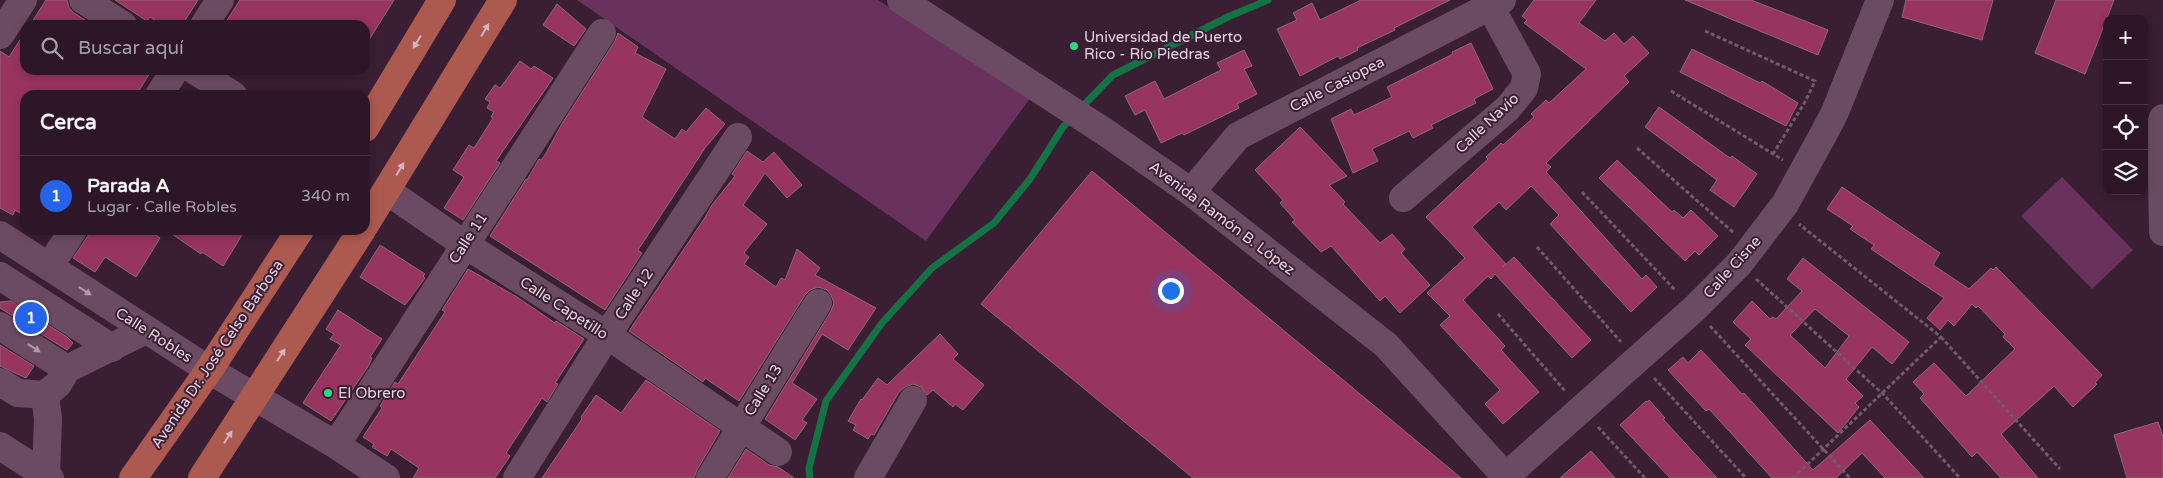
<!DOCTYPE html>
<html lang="es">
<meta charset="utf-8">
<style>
:root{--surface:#2c1627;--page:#341f2f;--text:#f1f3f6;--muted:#a69fa7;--line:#483544;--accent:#2563eb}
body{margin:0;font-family:"Varela Round",sans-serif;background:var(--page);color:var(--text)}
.controls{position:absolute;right:15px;top:15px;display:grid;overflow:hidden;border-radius:10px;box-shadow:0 2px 8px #0003}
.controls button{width:45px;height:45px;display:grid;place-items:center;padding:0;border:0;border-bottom:1px solid var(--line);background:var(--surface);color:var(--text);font:25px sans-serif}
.you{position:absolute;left:1170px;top:290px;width:18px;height:18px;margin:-12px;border:4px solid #fff;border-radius:50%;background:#1a73e8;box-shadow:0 0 0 8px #1a73e833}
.badge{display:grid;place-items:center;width:32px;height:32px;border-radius:50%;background:var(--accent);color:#fff;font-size:16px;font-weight:700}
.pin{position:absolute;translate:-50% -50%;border:2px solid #fff;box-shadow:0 1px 5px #0006}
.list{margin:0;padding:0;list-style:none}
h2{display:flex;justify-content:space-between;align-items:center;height:65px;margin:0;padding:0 20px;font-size:21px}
h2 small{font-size:16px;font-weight:400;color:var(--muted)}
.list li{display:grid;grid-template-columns:32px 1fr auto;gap:15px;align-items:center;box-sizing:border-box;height:80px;padding:0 20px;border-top:1px solid var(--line)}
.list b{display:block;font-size:19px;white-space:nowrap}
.list p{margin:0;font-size:16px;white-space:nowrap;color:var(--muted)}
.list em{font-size:16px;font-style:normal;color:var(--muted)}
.icon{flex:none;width:28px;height:28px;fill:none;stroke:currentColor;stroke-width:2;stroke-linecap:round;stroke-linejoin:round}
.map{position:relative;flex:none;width:2163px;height:478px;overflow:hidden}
.search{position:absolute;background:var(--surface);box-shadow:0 2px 8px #0003;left:20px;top:20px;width:350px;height:55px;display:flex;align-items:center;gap:12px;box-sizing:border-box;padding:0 18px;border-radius:15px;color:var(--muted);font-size:19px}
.panel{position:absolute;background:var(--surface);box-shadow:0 2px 8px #0003;left:20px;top:90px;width:350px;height:145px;border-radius:15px}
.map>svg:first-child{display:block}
.green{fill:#69315d}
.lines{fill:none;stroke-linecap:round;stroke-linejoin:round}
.stream{stroke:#137345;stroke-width:7}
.building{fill:#973460;stroke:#906776;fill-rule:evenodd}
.path{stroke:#72596c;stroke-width:3;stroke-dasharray:4 2.5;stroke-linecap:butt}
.minor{stroke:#6b4b63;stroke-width:28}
.major{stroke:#ac594f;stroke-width:28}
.oneway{fill:#d8b4bc}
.oneway2{fill:#af96a8}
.poi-dot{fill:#27d885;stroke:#3a1e34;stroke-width:2}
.labels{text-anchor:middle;stroke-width:4;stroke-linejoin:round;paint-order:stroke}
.poi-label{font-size:15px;fill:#e6d3e0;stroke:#3a1e34;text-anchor:start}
.street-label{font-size:15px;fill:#e6d3e0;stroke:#3a1e34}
</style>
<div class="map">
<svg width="2163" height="478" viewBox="0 0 2163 478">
<rect width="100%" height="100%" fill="#3a1e34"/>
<path class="green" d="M577,0h301l153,97 -105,144z
M2062,177l71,73 -41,39 -71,-73z"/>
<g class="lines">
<path class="stream" d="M1081,108l32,-33 117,-59 38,-16
M810,478l-1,-10 17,-67 56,-78 50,-55 62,-45 36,-44 33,-52 9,-9"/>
</g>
<path class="building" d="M46,0h21l2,8 5,5 14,9 -2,3h-56z
M115,0h83l-16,25h-20l-12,-8 -3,4z
M240,0h154l-29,46v-21h-141z
M1361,0h89l-56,28 1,2 -38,18 1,2 -18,9 -2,-3 -38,20 -23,-47 20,-9 -4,-7 19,-10 8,17z
M1534,0h62l-17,23 26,18 9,-8 10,11 9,-8 16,17 -25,23 5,6 -83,81 5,4 -5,5 96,107 4,-4 11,12 -26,25 -81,-88 9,-9 -28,-29 -25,24 -7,-8 -27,25 34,37 -3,3 11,-10 77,83 -19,18 -77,-84 -4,5 -3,-3 -25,24 42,46 -4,4 38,42 -36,32 -18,-20 15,-14 -60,-65 10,-9 -23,-23 38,-35 -39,-41 62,-58 -2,-2 15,-14 2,2 31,-28 -3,-3 15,-14 3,3 37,-34 -62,-46 3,-3 -5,-4z
M1685,0h66l77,30 -10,25z
M1906,0h87l-11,40 -80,-23z
M2056,0h58l-29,74 -50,-21z
M557,4l29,25 -12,17 -31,-21z
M25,32v38h127l-16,25h-111v121l-10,-6 -2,5 -13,-7v-157l9,6z
M618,33l20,14 -3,6 31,16 -24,48 33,22 7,-10 4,3 20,-24 19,16 -20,24 -67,102 4,3 -37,57 -115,-74 36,-57 1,1 12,-21 2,1 4,-5 18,-33 52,-81z
M1471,43l22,46 -19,10 2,4 -45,22 2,3 -20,10 -4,-7 -37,18 6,12 -25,12 -22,-54 20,-10 3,6 38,-18 -5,-10 66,-33 -1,-2z
M1692,49l68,34 2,-2 36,22 -12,23 -106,-54z
M1244,50l8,16 -8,3 13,25 -20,10 2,4 -55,27 -2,-2 -21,10 -16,-33 -10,5 -10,-19 30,-15 9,18 57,-29 -4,-7z
M520,61l11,8 3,-3 19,12 -57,83 4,2 -37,57 -19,-12 20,-31 -11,-7 16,-25 5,3 19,-30 -2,-1 3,-5 -7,-4 3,-6 -5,-3 10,-14 5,3z
M1659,107l71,51 2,-2 25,18 -23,33 -24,-17 7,-10 -72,-53z
M1300,127l47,49 -18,9 16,17 -2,2 37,39 12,-9 13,15 -4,4 29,32 -30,28 -15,-17 -5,5 -49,-55 -10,6 -29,-30 3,-2 -15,-17 3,-3 -28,-30z
M747,151l16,11 11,-10 28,33 -15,13 -22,-25 -22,32 24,19 -21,26 -2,3 5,4 -5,7 32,23 5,-9 4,2 12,-31 23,19 -5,7 61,33 -28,42 -26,-16 -30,49 25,16 -15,21 5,3 -12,17 -30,-21 66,-108 3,-8 -3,-8 -4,-5 -9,-3 -8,3 -5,5 -66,106 -34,-23 -2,4 -74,-51 75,-112 8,-14 23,-29 -3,-2z
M1617,160l55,52 2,-2 9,8 8,-8 27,26 -19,19 -4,-4 -10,10 -86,-83z
M1092,171l369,307h-268l-212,-174z
M1842,187l98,66 -7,12 36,24 22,-21 2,2 3,-3 106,108 -7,8 2,1 -24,23 -19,-21 -53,48 37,44h-37l-24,-26 -5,5 -52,-59 4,-4 -11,-12 21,-19 32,33 49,-47 -12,-12 2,-3 -27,-28 -2,2 -4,-4 -18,22 -6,-6 -8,10 -13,-12 17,-20 -73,-49 3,-4 -24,-16 3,-3 -26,-17z
M92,230h56l12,8 -24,39 -31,-20 -10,15 -22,-14z
M166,230h79l-22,36 -21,-14 -1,2z
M380,245l45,29 -2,2 2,2 -20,27 -45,-28z
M1803,258l106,84 -17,22 -20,-17 -26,32 17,17 -8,7 4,4 -21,26 -93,-88 6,-6 -18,-17 19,-21 18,18 3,-2 3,2 26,-28 -15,-12zM1815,309l34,27 -24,32 -35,-33z
M468,269l49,28 38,26 1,-2 28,18 -29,44 3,1 -11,18 -5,-4 -36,55 4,3 -15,22h-82l6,-10 -28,-19 -4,7 -15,-9 2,-3 -11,-7 19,-29 -2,-2 15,-24 3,2 47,-72 -3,-2z
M11,301l56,36 6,6 -6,7 -67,-42v-6z
M338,310l44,29 -12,18 2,1 -3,7 -38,56 -28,-18 38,-58 -11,-6 4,-5 -8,-5z
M940,334l18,20 -5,5 31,26 -21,25 -8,-6 -2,3 -20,-17 -6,5 -6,-8 -8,-3 -8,3 -6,5 -25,43 -3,-1 -3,5 -15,-9 3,-5 -8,-4 13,-22 1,1 16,-22 9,7z
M0,345l34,21 -8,12 -26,-12z
M1701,350l41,44 2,-1 69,77 57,-50 54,58h-39l-23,-25 -26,25h-64l-63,-69 -3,2 -38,-41 15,-13 5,6z
M646,380l74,51 -23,39 -3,8h-152l40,-59 -1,-2 15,-22 25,18z
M1649,400l16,18 -2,1 54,59h-47l-50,-53 26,-24 1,1z
M2158,422l5,15v41h-36l-13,-43z
M746,449l23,16 9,2 16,11h-66z
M1591,451l24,27h-55z"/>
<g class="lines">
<path class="path" d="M1705,31l110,50 -10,21 -32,52
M1671,91l112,69
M1637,148l97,85
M1582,192l94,99
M1537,247l84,95
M1756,279l127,115 77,84
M1498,314l67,77
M1710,326l140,152
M1941,337l119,132
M1654,378l92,100
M1598,427l47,51
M1793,478l148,-141 -142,-113"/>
<path class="minor" d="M83,0l40,25
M901,0l204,132 86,60 195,153 121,133
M204,25l16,-25
M0,35l23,-35
M194,70l39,25
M159,95l16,-25
M2163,118l-2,6 2,108
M387,191l77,53 143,91 171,117
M1191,192l47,-56 264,-136
M1403,198l105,-90 16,-20 3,-14 -37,-68
M0,235l209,135 127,75 50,33
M49,267l24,-37
M0,276l112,72
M0,326l67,43
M0,382l18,11 27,2 13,-11 9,-15 79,-39
M45,395l3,24 -2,56
M336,445l266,-412
M0,446l50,32
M1506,476l188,-167 45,-45 46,-60 38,-69 12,-23 45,-112
M517,478l90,-143 131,-198
M710,478l108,-175
M868,478l45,-78"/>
<path class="major" d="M365,128l77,-128
M365,225l138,-225
M133,478l76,-108 91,-140
M202,478l160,-248"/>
</g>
<defs><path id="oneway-solid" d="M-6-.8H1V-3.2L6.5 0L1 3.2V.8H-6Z" transform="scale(1.25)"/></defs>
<g class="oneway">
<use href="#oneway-solid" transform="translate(485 30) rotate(-59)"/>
<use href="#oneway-solid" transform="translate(417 42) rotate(121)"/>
<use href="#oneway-solid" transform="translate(400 169) rotate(-59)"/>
<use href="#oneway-solid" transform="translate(281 355) rotate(-57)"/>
<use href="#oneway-solid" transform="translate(228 437) rotate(-57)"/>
</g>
<g class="oneway2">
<use href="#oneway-solid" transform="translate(85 291) rotate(33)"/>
<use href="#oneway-solid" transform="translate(34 348) rotate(33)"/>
</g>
<g class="poi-dot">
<circle cx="1074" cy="46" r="5"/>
<circle cx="328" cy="393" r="5"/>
</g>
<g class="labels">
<g class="poi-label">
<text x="1084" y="42">Universidad de Puerto<tspan x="1084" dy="17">Rico - Río Piedras</tspan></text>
<text x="338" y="398">El Obrero</text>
</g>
<g class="street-label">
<text transform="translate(1337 84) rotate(-27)" y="5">Calle Casiopea</text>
<text transform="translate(1487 123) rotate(-43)" y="5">Calle Navío</text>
<text transform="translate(1222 218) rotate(37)" y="5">Avenida Ramón B. López</text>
<text transform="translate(468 238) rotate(-57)" y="5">Calle 11</text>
<text transform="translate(1732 267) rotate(-48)" y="5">Calle Cisne</text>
<text transform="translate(634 294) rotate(-57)" y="5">Calle 12</text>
<text transform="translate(564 308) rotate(33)" y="5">Calle Capetillo</text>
<text transform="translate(154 335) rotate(33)" y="5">Calle Robles</text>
<text transform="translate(217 354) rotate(-56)" y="5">Avenida Dr. José Celso Barbosa</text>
<text transform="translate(763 390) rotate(-58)" y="5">Calle 13</text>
</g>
</g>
</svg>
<div class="controls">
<button>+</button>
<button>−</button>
<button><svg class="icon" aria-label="locate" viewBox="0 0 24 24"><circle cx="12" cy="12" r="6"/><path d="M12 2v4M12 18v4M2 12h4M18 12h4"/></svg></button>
<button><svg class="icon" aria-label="layers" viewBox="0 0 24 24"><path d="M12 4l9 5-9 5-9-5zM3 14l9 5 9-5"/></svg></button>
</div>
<div class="you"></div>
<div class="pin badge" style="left:31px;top:318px">1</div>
<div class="search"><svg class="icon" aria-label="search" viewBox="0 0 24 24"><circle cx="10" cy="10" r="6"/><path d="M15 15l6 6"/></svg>Buscar aquí</div>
<section class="panel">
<h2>Cerca<small></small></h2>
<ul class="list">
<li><span class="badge">1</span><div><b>Parada A</b><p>Lugar · Calle Robles</p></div><em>340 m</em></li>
</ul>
</section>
</div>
